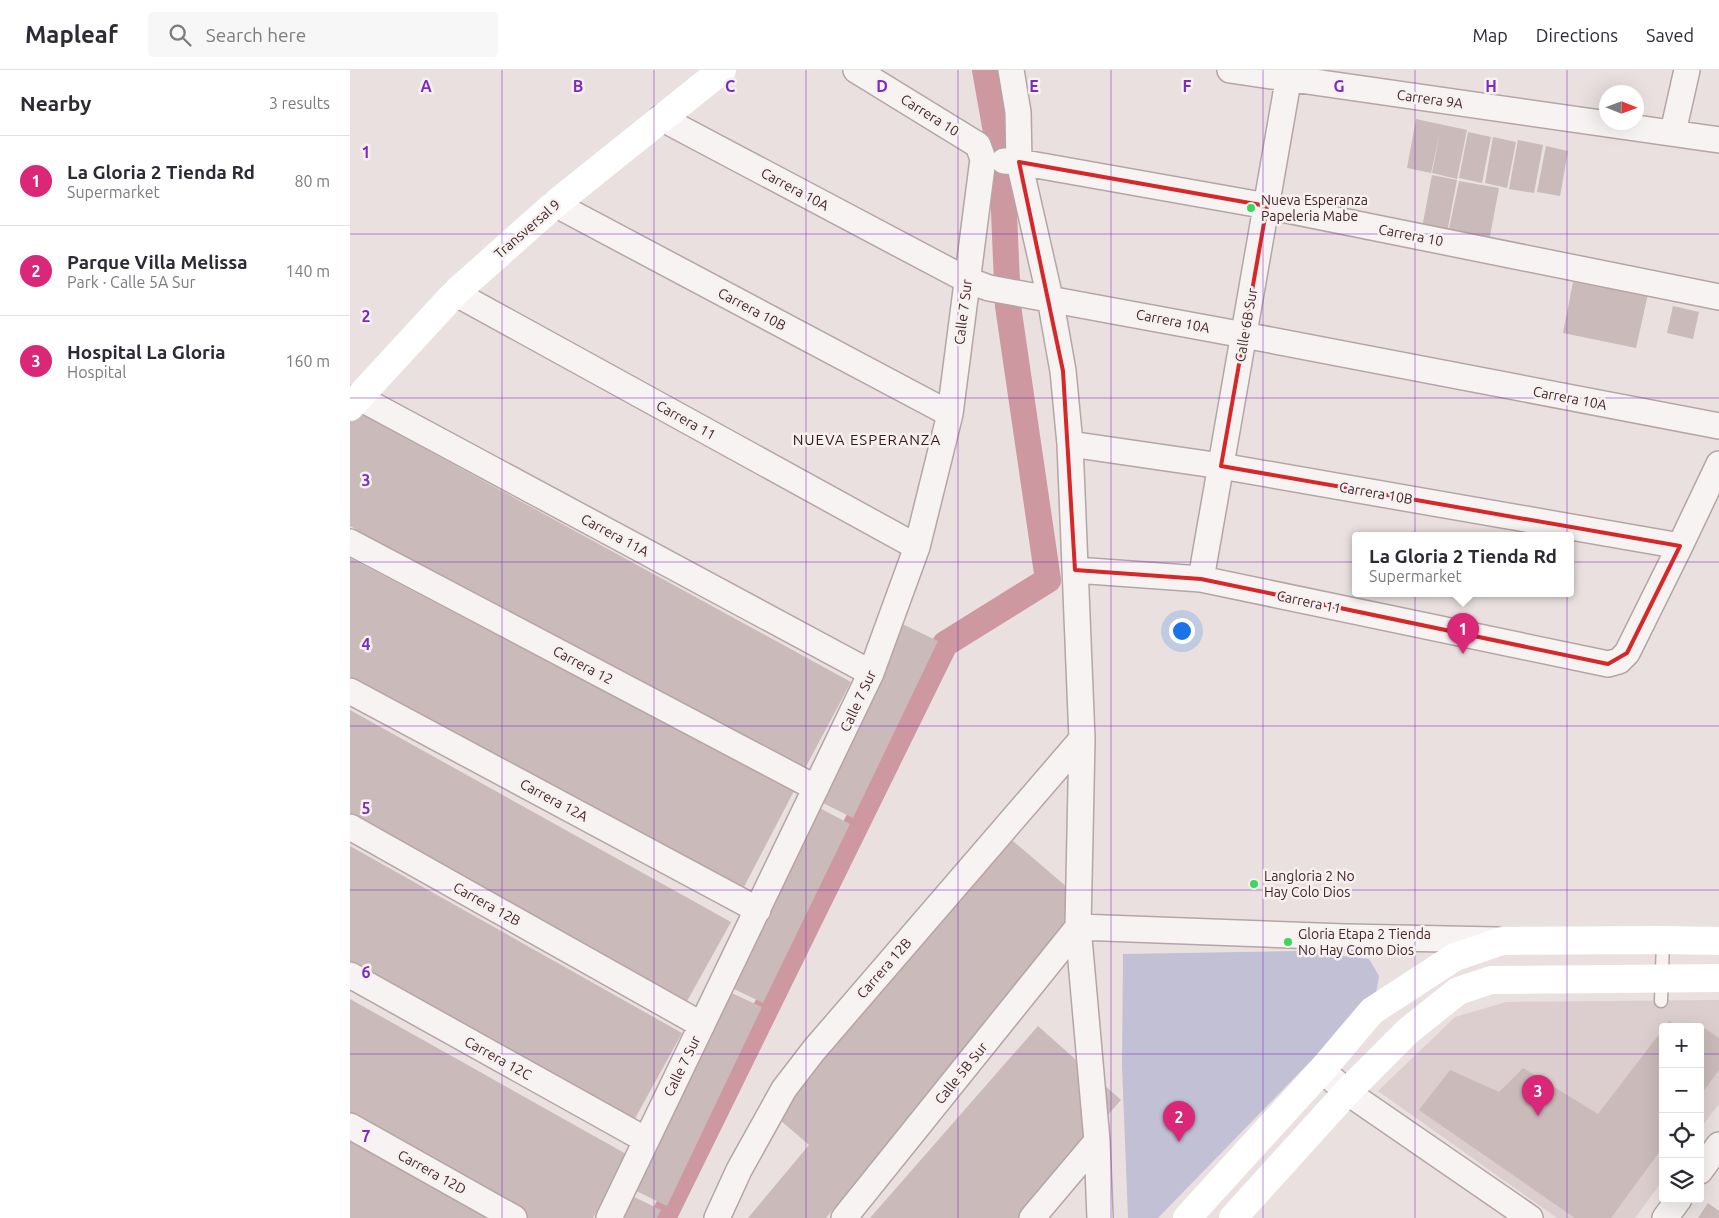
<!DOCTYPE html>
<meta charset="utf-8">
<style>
:root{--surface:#fff;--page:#f7f7f7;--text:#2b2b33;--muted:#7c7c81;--line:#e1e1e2;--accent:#db2777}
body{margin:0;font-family:Ubuntu,sans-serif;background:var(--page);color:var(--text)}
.controls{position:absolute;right:15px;bottom:15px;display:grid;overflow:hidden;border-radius:5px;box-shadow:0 5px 20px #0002}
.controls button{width:45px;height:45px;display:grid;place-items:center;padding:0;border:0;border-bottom:1px solid var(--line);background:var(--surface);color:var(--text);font:25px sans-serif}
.compass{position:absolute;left:1249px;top:15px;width:45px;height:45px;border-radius:50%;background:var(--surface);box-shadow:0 5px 20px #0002;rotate:91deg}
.you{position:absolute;left:831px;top:560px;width:18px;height:18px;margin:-12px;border:4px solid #fff;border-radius:50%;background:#1a73e8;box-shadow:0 0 0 8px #1a73e833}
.badge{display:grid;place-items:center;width:32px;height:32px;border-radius:50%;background:var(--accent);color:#fff;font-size:16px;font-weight:700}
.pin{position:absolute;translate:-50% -41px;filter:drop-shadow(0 1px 2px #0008)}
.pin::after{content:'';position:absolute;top:26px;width:18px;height:15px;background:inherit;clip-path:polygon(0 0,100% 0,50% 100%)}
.popup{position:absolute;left:1002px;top:462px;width:222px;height:65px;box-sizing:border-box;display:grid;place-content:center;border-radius:5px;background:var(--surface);filter:drop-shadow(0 1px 4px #0005);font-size:16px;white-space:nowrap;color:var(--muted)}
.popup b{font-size:19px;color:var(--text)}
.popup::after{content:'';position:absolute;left:50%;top:100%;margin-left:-10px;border:10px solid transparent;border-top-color:var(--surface)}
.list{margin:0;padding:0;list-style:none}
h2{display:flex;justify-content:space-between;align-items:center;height:65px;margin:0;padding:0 20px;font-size:21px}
h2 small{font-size:16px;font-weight:400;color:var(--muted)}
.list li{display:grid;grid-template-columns:32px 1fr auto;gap:15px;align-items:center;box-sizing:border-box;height:90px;padding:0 20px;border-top:1px solid var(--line)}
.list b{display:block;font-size:19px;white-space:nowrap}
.list p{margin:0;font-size:16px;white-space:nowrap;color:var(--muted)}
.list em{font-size:16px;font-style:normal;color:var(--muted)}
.icon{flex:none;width:28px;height:28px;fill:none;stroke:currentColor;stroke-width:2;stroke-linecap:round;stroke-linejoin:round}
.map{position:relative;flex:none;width:1369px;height:1148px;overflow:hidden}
header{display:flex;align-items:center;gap:30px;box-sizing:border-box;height:70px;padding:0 25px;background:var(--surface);border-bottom:1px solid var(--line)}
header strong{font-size:24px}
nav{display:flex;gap:28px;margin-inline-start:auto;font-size:18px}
.search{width:350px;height:45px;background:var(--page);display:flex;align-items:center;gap:12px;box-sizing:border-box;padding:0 18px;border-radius:5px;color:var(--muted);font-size:19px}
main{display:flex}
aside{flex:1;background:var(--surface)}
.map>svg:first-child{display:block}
.built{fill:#dccece}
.green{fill:#c2c0d5}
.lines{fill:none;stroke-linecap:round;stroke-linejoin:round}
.canal{stroke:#cd98a0;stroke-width:26}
.building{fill:#cababa}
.lane-casing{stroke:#b5a5a5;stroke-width:15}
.street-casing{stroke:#b5a5a5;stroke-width:28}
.lane{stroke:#f8f3f3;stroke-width:12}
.street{stroke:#f8f3f3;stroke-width:25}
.secondary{stroke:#fff;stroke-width:28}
.marked{fill:none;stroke:#d62828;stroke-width:4;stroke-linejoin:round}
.grid{fill:none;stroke:#7b2cbf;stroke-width:1;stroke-opacity:0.55}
.poi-dot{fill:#3cd859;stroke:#f7f0f0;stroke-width:2}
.labels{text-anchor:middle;stroke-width:5;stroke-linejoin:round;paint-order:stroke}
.street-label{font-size:14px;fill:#432728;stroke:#f7f0f0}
.poi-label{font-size:14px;fill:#432728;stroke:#f7f0f0;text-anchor:start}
.neighbourhood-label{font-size:15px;letter-spacing:1px;fill:#331919;stroke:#f7f0f0}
.grid-label{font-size:16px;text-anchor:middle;font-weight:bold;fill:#7b2cbf;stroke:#f7f0f0;stroke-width:5;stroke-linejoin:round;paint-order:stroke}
</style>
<header>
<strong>Mapleaf</strong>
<div class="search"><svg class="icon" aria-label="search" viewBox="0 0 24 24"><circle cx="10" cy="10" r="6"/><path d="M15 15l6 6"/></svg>Search here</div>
<nav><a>Map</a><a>Directions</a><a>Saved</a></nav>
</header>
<main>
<aside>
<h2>Nearby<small>3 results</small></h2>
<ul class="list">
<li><span class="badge">1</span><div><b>La Gloria 2 Tienda Rd</b><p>Supermarket</p></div><em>80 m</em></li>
<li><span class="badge">2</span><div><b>Parque Villa Melissa</b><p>Park · Calle 5A Sur</p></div><em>140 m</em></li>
<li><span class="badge">3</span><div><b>Hospital La Gloria</b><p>Hospital</p></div><em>160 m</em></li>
</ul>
</aside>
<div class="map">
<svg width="1369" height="1148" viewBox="0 0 1369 1148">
<rect width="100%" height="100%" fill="#eae0e0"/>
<path class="built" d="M1369,930v104l-19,25v-102h-37v153l-28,38h-78l-179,-127 77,-74 51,-15z"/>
<path class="green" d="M953,881l66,8 10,17 -3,18 -218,224h-30l-6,-152 1,-112z"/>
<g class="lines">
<path class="canal" d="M313,1148l282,-574 103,-64 -40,-274 -6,-140 -17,-96"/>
</g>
<path class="building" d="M1066,49l51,11 -10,49 -25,-6 8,-41 -9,41 -24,-5z
M1118,62l23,5 -9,46 -23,-5z
M1143,67l23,5 -9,46 -22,-5z
M1168,70l25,5 -9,48 -25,-4z
M1196,76l22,5 -8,45 -23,-4z
M1082,105l25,5 -10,53 -25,-5z
M1109,111l40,7 -10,53 -15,-3v-4l-25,-5z
M1223,212l75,12 -12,54 -73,-15z
M1323,236l26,6 -6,27 -26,-6z
M4,340l497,272 -49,92 -452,-248v-109z
M0,488l444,233 -50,96 -394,-207z
M550,553l38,18 -85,177 -38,-19z
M0,640l381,212 -45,81 -336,-187z
M464,735l36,19 -87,179 -37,-18z
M656,765l82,70 -262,313h-78l61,-73 -36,-31z
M0,776l332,187 -50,91 -282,-159z
M373,919l39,18 -95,199 -39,-19z
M0,929l278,156 -35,63h-68l-175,-99z
M1319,951l10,6h-15z
M1347,953l22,15v32l-19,26v-69h-8z
M688,956l83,74 -103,118h-148z
M1313,959v118l-52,71h-36l-156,-108 31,-40 49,22 24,-24 75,46z
M0,1071l137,77h-137z
M276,1123l35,17 -4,8h-45z
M1358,1133l11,8v7h-21z"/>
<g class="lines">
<g class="lane-casing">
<path id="lane" d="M1311,931l2,-61"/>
</g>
<g class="street-casing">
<path id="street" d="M661,0l7,42 1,50 31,136 13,73 7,73 12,295 -4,188 19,214 3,77
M880,0l489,70
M311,48l306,162 22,8 255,47 475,91
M1323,62l14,-62
M654,91l15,1 248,44 452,91
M205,134l395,210
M105,223l462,254
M8,327l513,276
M720,374l151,22 459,80
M0,472l466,246
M725,500l126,9 407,85 11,-3 8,-8 53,-107 39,-82
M851,509l89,-509
M0,621l408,219
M0,757l352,198
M0,905l296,165
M972,1000l25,22 183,126
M0,1056l164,92
M1350,1101l19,-26
M259,1148l262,-545 46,-126 33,-133 33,-255 -5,-14 -122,-75
M367,1148l22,-48 45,-81 30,-39 268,-311
M494,1148l234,-291 267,10 152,3
M682,1148l65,-77
M1315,1148l14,-19"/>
</g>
<use href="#lane" class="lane"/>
<use href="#street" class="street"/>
<path class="secondary" d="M0,337l105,-114 100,-89 167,-134
M837,1148l135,-148 50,-59 83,-54 47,-16 161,-1 56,1
M883,1148l114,-126 61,-61 50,-40 33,-11 228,-2"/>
</g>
<path class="marked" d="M669,92l248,44 -46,260 459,80 -53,107 -19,11 -407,-85 -126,-9 -12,-199z"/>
<path class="grid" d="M152,0v1148M304,0v1148M456,0v1148M608,0v1148M761,0v1148M913,0v1148M1065,0v1148M1217,0v1148M0,164h1369M0,328h1369M0,492h1369M0,656h1369M0,820h1369M0,984h1313M1350,984h19"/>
<g class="poi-dot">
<circle cx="901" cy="138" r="5"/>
<circle cx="904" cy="814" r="5"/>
<circle cx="938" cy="872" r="5"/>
</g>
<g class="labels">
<g class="street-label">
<text transform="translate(1080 29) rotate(8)" y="5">Carrera 9A</text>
<text transform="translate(580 45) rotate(32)" y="5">Carrera 10</text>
<text transform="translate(445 119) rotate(28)" y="5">Carrera 10A</text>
<text transform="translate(177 159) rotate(-41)" y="5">Transversal 9</text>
<text transform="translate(1061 165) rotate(11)" y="5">Carrera 10</text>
<text transform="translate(402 239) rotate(28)" y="5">Carrera 10B</text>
<text transform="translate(613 242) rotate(-83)" y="5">Calle 7 Sur</text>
<text transform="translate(823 251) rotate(11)" y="5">Carrera 10A</text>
<text transform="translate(896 255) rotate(-80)" y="5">Calle 6B Sur</text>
<text transform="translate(1220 328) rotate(11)" y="5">Carrera 10A</text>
<text transform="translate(336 350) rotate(29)" y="5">Carrera 11</text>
<text transform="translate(1026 423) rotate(10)" y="5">Carrera 10B</text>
<text transform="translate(265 465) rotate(28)" y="5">Carrera 11A</text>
<text transform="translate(959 532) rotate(12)" y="5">Carrera 11</text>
<text transform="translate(233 595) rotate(28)" y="5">Carrera 12</text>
<text transform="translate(508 631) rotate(-65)" y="5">Calle 7 Sur</text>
<text transform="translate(204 730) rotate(28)" y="5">Carrera 12A</text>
<text transform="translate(137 834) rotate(29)" y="5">Carrera 12B</text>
<text transform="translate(534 898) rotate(-49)" y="5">Carrera 12B</text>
<text transform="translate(148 988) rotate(29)" y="5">Carrera 12C</text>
<text transform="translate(332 996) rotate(-64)" y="5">Calle 7 Sur</text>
<text transform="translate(611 1003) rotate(-51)" y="5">Calle 5B Sur</text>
<text transform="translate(82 1102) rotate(29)" y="5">Carrera 12D</text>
</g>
<g class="poi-label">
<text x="911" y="135">Nueva Esperanza<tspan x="911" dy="16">Papeleria Mabe</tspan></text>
<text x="914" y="811">Langloria 2 No<tspan x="914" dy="16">Hay Colo Dios</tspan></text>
<text x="948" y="869">Gloria Etapa 2 Tienda<tspan x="948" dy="16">No Hay Como Dios</tspan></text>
</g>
<g class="neighbourhood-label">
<text x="517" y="375">NUEVA ESPERANZA</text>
</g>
</g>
<g class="grid-label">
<text x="76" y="22">A</text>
<text x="228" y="22">B</text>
<text x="380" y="22">C</text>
<text x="532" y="22">D</text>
<text x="684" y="22">E</text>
<text x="837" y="22">F</text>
<text x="989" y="22">G</text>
<text x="1141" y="22">H</text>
<text x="16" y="88">1</text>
<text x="16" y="252">2</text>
<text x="16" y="416">3</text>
<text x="16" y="580">4</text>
<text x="16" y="744">5</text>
<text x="16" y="908">6</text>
<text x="16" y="1072">7</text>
</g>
</svg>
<div class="controls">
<button>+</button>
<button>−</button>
<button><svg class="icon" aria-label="locate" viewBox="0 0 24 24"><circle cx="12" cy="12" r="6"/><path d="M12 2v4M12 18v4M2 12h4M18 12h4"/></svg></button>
<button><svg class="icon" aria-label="layers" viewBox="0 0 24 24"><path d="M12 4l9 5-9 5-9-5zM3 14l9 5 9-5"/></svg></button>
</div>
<svg class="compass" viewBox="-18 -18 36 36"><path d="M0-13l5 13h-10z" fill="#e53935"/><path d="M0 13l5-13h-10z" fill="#7c7c81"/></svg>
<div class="you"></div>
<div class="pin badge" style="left:1113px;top:584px">1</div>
<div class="popup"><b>La Gloria 2 Tienda Rd</b>Supermarket</div>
<div class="pin badge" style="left:829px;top:1072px">2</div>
<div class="pin badge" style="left:1188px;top:1046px">3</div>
</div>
</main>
